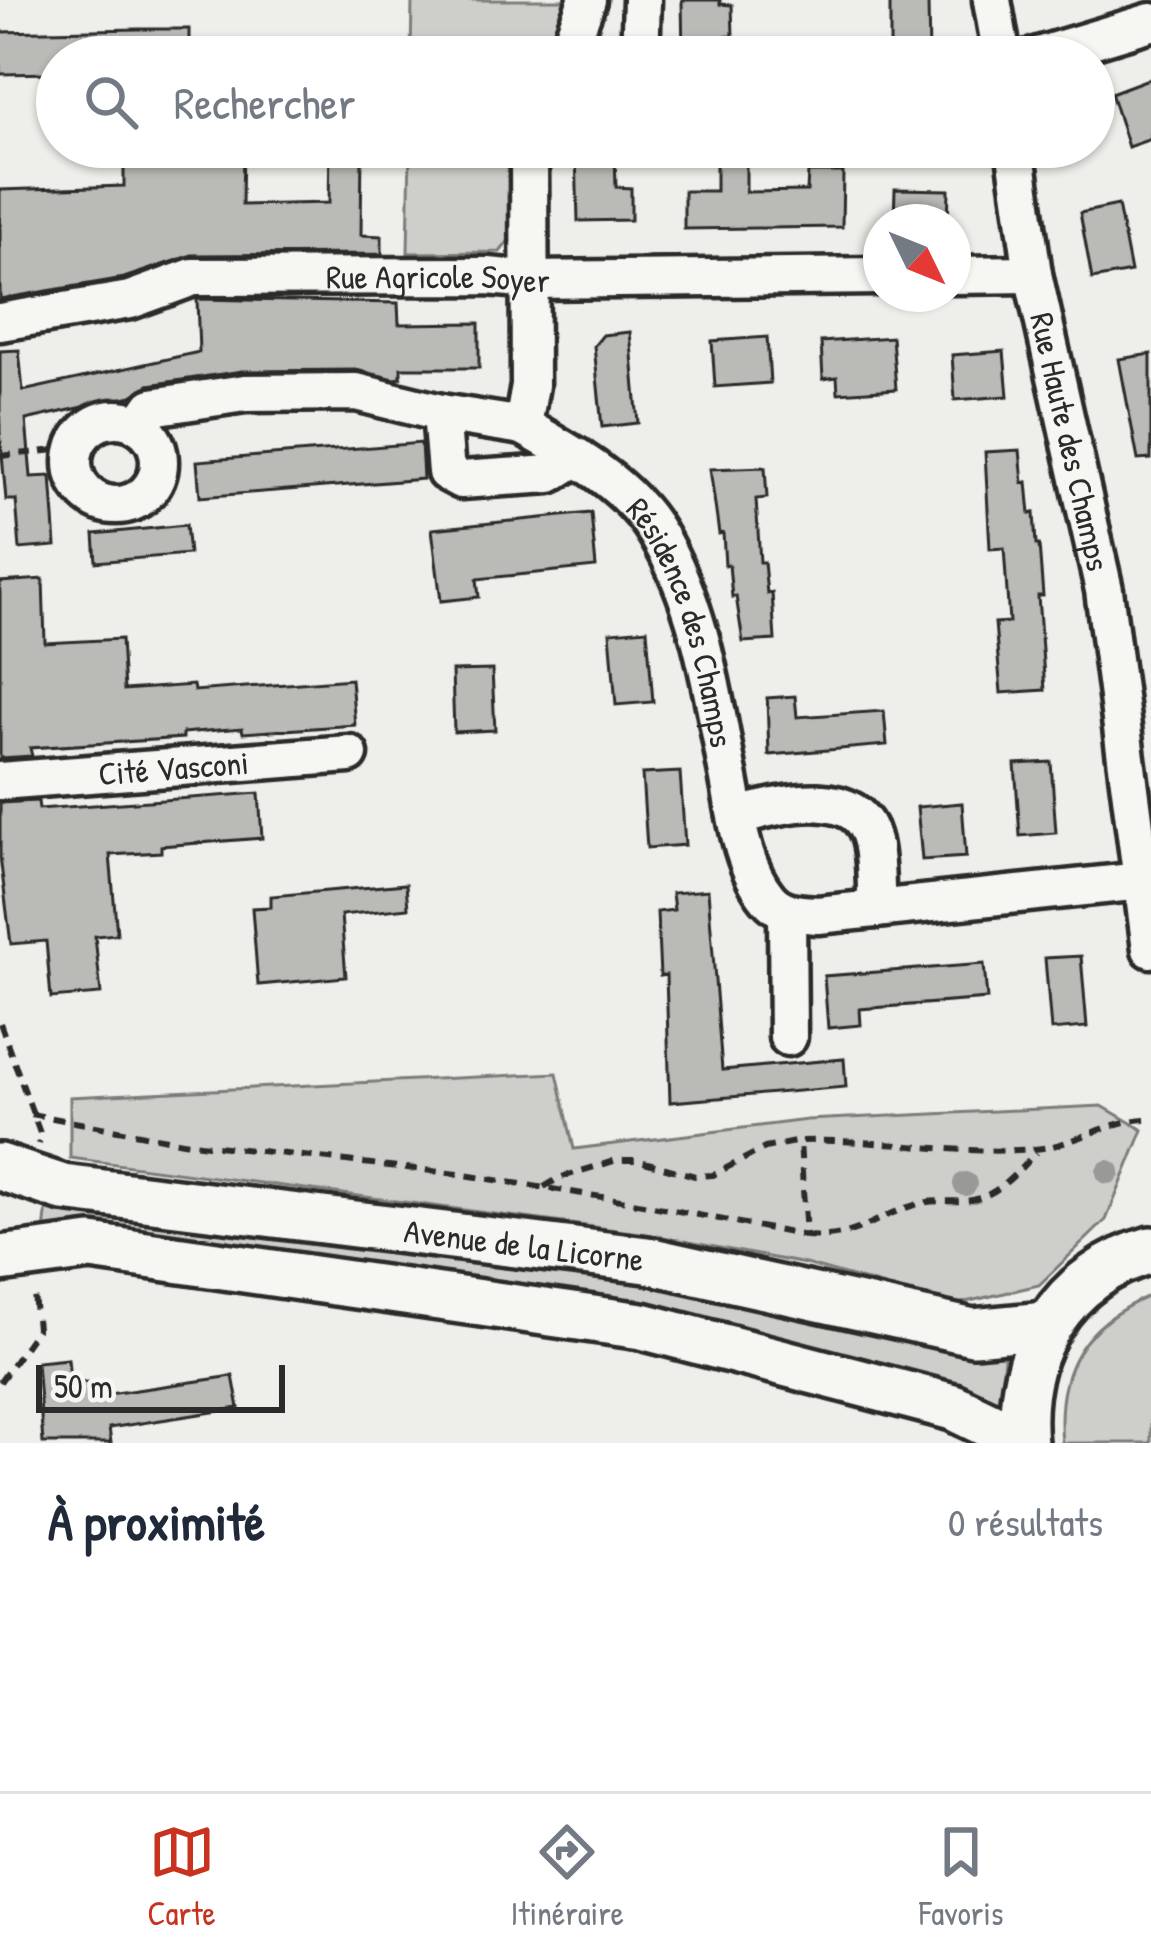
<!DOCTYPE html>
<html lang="fr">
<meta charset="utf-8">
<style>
:root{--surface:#fff;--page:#f6f6f7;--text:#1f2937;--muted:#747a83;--line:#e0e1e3;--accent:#c8321e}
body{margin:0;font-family:"Patrick Hand",sans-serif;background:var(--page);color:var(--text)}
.compass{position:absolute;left:863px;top:204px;width:108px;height:108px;border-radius:50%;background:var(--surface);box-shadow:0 3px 9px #0004;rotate:133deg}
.scale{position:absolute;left:36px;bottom:30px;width:249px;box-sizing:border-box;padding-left:12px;border:6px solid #2b2b2b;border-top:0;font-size:33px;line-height:42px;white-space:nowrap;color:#2b2b2b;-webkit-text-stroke:9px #f6f6f2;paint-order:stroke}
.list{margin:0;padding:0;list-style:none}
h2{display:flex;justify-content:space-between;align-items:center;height:156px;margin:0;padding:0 48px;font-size:51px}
h2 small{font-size:39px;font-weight:400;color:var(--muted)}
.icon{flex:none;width:66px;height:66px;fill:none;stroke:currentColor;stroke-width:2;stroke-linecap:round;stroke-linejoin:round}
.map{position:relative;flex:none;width:1151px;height:1443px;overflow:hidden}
.search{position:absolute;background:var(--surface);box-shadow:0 3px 9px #0004;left:36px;right:36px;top:36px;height:132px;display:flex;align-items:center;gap:30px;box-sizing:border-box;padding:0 42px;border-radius:66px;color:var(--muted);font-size:45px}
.sheet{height:348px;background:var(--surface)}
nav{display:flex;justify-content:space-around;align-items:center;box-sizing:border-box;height:168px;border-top:3px solid var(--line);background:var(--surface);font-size:33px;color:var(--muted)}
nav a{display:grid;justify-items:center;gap:6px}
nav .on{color:var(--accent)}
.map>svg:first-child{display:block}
.green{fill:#cececa;stroke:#7c7c7a;stroke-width:3}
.building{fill:#babab7;stroke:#2b2b2b;stroke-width:3}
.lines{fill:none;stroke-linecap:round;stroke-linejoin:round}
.minor-casing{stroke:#2b2b2b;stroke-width:45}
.major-casing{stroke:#2b2b2b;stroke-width:54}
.path{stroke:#2b2b2b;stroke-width:6;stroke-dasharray:12 9;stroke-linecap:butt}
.minor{stroke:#f6f6f2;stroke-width:36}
.major{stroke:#f6f6f2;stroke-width:45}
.tree{fill:#999997}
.labels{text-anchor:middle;stroke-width:9;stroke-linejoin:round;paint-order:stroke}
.street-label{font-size:33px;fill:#2b2b2b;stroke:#f6f6f2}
</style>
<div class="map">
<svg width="1151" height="1443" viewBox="0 0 1151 1443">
<rect width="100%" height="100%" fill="#eeeeea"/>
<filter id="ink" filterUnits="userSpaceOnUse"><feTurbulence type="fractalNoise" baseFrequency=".00833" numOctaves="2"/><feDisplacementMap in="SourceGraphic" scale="24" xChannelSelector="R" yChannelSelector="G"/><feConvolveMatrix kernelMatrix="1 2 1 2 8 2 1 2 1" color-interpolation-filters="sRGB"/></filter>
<g filter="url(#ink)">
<path class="green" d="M412,0h161l-26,57h-136z
M410,147h103l1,87 -14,18 -92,1z
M557,1073l17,76 233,-29 295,-14 41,24 -37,90 -67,65 -86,20 -148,-41 -158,-30 -577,-76v-61z
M47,1204l577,76 92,16 256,59 33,-5 -6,51 -40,-17 -319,-77 -596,-74z
M1151,1295v148h-89c-7,-74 21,-119 89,-148z"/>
<path class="building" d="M682,0h38v4l12,1 1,31 -13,1v20h-37z
M890,2h38l1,55h-39z
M139,29h50v28h-132v16l-57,1v-42z
M1151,78v61l-23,8 -17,-54z
M124,147h119l-1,58 87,-2 1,-56h32l-1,88 21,1v18l-190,1 -68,23 -124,21v-109l124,-4z
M576,154h39l1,33 15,1v32l-53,1z
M716,158h30v34l61,-1 1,-19h35l-1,55 -158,2v-38h32z
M895,189l54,1 -1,32h-54z
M1118,205l13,67 -39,7 -12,-66z
M197,299l201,4 1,21 80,-1v45h-78v10l-6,1 -39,-9 -114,1 -93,14 -17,11 -106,24 5,57 20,-1 5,70 -36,3 -4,-49h-10l-6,-68v-81l19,-1 4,41 176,-39z
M630,332l8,91 -36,4 -8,-81 9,-11z
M767,337l3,46 -55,4 -3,-46z
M892,337l4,52 -58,4 -1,-16 -14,2 -2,-37z
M1004,351l4,45 -53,4 -3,-45z
M1151,354v105l-13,1 -19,-101z
M421,443l2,36 -223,18 -3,-36z
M1020,450l3,33 4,-1 3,32 4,-1 2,32h3l4,51h-5l7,94 -44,3 -6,-70 14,-1 -5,-74 -14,1 -5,-97z
M765,467l2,31 -11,1 4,63h4l3,32 5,-1 3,47 -32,2 -7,-46 -4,1 -3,-32h-4l-2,-32 -4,1 -9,-65z
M591,513l5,54 -119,12 2,18 -38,4 -9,-72z
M186,525l3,29 -93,8 -2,-28z
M43,579l2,64 76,-4 3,51 69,-5 1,6 157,-12 4,46 -112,8 -1,-5 -59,5v5l-153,10 2,8 -32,2v-176z
M647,629l6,73 -37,3 -6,-73z
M492,670l3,60 -41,2 -2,-61z
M795,696l2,21 87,-6 3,34 -118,10 -2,-57z
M1051,762l5,71 -36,3 -5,-72z
M680,772l5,73 -38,3 -5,-74z
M259,793l3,45 -101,8v6l-51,3 7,79 -22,2 6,58 -50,4 -5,-57 -35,3 -11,-87v-54l38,-2 1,8z
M962,803l4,54 -44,3 -5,-53z
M406,884l2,24 -67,7 5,62 -88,8 -6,-77 19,-1v-11z
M708,890l14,180 122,-11 2,28 -176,15 -4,-127 -6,1 -3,-64 17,-2 -2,-17z
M1081,956l6,71 -36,3 -6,-72z
M984,964l3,35 -127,10 1,16 -33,3 -4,-52z
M68,1359l2,22 38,3 1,10 124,-18 6,32 -130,20 2,15h-68l-6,-81z"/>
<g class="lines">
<g class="minor-casing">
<g id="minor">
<path d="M992,0l10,57"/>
<path d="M566,57l21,-57"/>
<path d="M640,57l2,-57"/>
<path d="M1035,57l116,-35"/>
<path id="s1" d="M529,147l1,238 -7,41c48,27 105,58 134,107 43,72 55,156 70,236 9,42 13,95 41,129 13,16 31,16 50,17l333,-35"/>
<path id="s2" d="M1015,147l18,127 71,316 47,359"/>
<path d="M953,275l80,-1"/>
<path id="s3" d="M0,322l130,-22 63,-23 295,-1 43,4 350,-4"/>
<path d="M441,413l5,59 15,8 89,-6 27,-17"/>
<circle cx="116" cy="462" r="43"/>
<path d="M139,425l13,-18 93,-14 111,-1 85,21 82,13"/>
<path id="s4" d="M0,781l349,-27"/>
<path d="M737,816c39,-10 122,-35 135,26 5,21 3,45 5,67"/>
<path d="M787,913l1,124"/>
</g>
</g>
<g class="major-casing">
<g id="major">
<path id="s5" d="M0,1167l63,21 584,72 326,72 73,-7"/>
<path d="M0,1259l91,-12 551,79 311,81 70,34"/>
<path d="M1024,1443c-9,-90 38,-168 127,-193"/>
</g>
</g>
<path class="path" d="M0,456l76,-8
M0,1023l41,113 -2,8
M31,1114l152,28 275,32 169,27 179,35 -6,-95c79,-3 155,15 234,8 41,-3 77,-31 117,-30
M544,1187l15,-9 58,-18h20l58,16 18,-1 52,-27 35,-7
M806,1236c54,4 70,-22 116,-33 22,-5 44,3 65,-8 19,-9 35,-28 49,-43
M0,1382l37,-53 -3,-36"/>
<use href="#minor" class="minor"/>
<use href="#major" class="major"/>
</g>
<g class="tree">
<circle cx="1108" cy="1172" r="12"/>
<circle cx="965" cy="1184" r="12"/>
</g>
</g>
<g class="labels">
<g class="street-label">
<text dy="12" stroke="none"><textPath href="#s3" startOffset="444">Rue Agricole Soyer</textPath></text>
<text dy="12" stroke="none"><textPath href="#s2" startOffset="300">Rue Haute des Champs</textPath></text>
<text dy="12" stroke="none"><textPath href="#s1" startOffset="546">Résidence des Champs</textPath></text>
<text dy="12" stroke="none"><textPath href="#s4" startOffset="174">Cité Vasconi</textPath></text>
<text dy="12" stroke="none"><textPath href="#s5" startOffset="531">Avenue de la Licorne</textPath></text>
</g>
</g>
</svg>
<svg class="compass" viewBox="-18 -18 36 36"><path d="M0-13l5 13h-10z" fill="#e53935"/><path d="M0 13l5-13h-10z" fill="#747a83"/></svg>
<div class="scale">50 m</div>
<div class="search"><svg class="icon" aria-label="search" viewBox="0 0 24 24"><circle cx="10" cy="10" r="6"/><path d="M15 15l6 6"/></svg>Rechercher</div>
</div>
<section class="sheet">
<h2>À proximité<small>0 résultats</small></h2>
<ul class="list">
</ul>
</section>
<nav>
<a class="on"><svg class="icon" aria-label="map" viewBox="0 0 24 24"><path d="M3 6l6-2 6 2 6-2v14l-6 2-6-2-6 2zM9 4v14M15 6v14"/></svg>Carte</a>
<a><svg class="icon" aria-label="directions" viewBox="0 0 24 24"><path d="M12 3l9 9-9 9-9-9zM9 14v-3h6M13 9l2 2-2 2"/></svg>Itinéraire</a>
<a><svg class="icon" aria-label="saved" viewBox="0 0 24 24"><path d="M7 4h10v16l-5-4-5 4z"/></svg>Favoris</a>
</nav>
